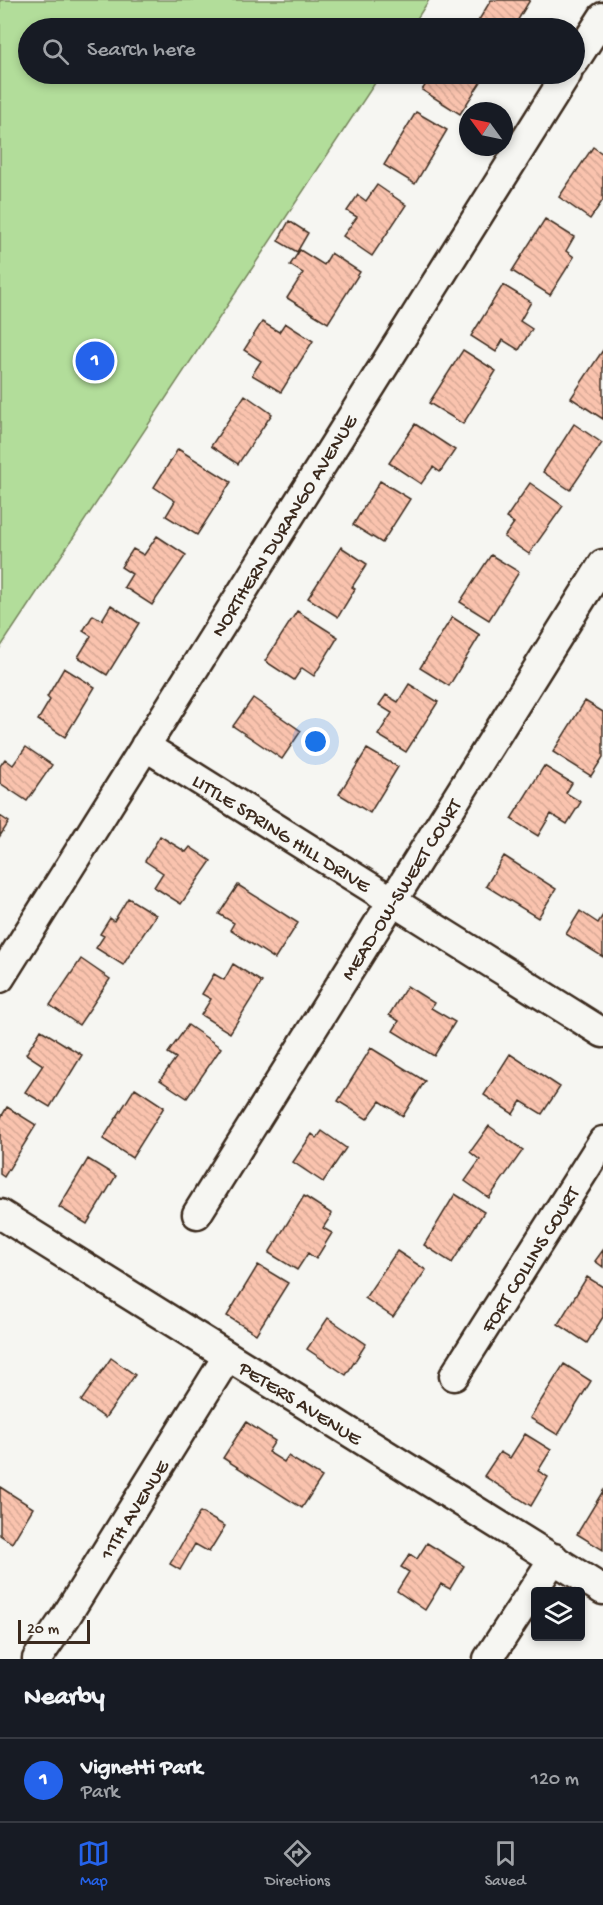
<!DOCTYPE html>
<style>
:root{--surface:#171b24;--page:#20242c;--text:#f1f3f6;--muted:#9ea1a6;--line:#363941;--accent:#2563eb}
body{margin:0;font-family:"Gochi Hand",sans-serif;background:var(--page);color:var(--text)}
.controls{position:absolute;right:18px;bottom:18px;display:grid;overflow:hidden;border-radius:6px;box-shadow:0 3px 9px #0003}
.controls button{width:54px;height:54px;display:grid;place-items:center;padding:0;border:0;border-bottom:2px solid var(--line);background:var(--surface);color:var(--text);font:30px sans-serif}
.compass{position:absolute;left:459px;top:102px;width:54px;height:54px;border-radius:50%;background:var(--surface);box-shadow:0 3px 9px #0003;rotate:303deg}
.scale{position:absolute;left:18px;bottom:15px;width:72px;box-sizing:border-box;padding-left:6px;border:3px solid #3b2a1e;border-top:0;font-size:16px;line-height:21px;white-space:nowrap;color:#3b2a1e;-webkit-text-stroke:4px #f6f6f2;paint-order:stroke}
.you{position:absolute;left:316px;top:742px;width:21px;height:21px;margin:-15px;border:4px solid #fff;border-radius:50%;background:#1a73e8;box-shadow:0 0 0 9px #1a73e833}
.badge{display:grid;place-items:center;width:39px;height:39px;border-radius:50%;background:var(--accent);color:#fff;font-size:20px;font-weight:700}
.pin{position:absolute;translate:-50% -50%;border:3px solid #fff;box-shadow:0 2px 6px #0006}
.list{margin:0;padding:0;list-style:none}
h2{display:flex;justify-content:space-between;align-items:center;height:78px;margin:0;padding:0 24px;font-size:26px}
h2 small{font-size:20px;font-weight:400;color:var(--muted)}
.list li{display:grid;grid-template-columns:39px 1fr auto;gap:18px;align-items:center;box-sizing:border-box;height:84px;padding:0 24px;border-top:2px solid var(--line)}
.list b{display:block;font-size:22px;white-space:nowrap}
.list p{margin:0;font-size:20px;white-space:nowrap;color:var(--muted)}
.list em{font-size:20px;font-style:normal;color:var(--muted)}
.icon{flex:none;width:33px;height:33px;fill:none;stroke:currentColor;stroke-width:2;stroke-linecap:round;stroke-linejoin:round}
.map{position:relative;flex:none;width:603px;height:1659px;overflow:hidden}
.search{position:absolute;background:var(--surface);box-shadow:0 3px 9px #0003;left:18px;right:18px;top:18px;height:66px;display:flex;align-items:center;gap:15px;box-sizing:border-box;padding:0 21px;border-radius:33px;color:var(--muted);font-size:22px}
.sheet{height:162px;background:var(--surface)}
nav{display:flex;justify-content:space-around;align-items:center;box-sizing:border-box;height:84px;border-top:2px solid var(--line);background:var(--surface);font-size:16px;color:var(--muted)}
nav a{display:grid;justify-items:center;gap:3px}
nav .on{color:var(--accent)}
.map>svg:first-child{display:block}
.green{fill:#b2dd9a;stroke:#76845c;stroke-width:1.5}
.building{fill:url(#building-back-hatch);stroke:#3b2a1e;stroke-width:1.5}
.lines{fill:none;stroke-linecap:round;stroke-linejoin:round}
.minor-casing{stroke:#3b2a1e;stroke-width:33}
.minor{stroke:#f6f6f2;stroke-width:28}
.labels{text-anchor:middle;stroke-width:4.5;stroke-linejoin:round;paint-order:stroke}
.street-label{font-size:20px;fill:#3b2a1e;stroke:#f6f6f2}
</style>
<div class="map">
<svg width="603" height="1659" viewBox="0 0 603 1659">
<defs>
<pattern id="building-back-hatch" width="6" height="6" patternUnits="userSpaceOnUse" patternTransform="scale(1.5)"><rect width="6" height="6" fill="#fac3ae"/><path d="M-1 5l2 2M0 0l6 6M5-1l2 2" fill="none" stroke="#d7a895"/></pattern>
</defs>
<rect width="100%" height="100%" fill="#f6f6f2"/>
<filter id="ink" filterUnits="userSpaceOnUse"><feTurbulence type="fractalNoise" baseFrequency=".0167" numOctaves="2"/><feDisplacementMap in="SourceGraphic" scale="12" xChannelSelector="R" yChannelSelector="G"/><feConvolveMatrix kernelMatrix="1 2 1 2 8 2 1 2 1" color-interpolation-filters="sRGB"/></filter>
<g filter="url(#ink)">
<path class="green" d="M0,0h429l-18,28h-383v46h353l-381,574z"/>
<path class="building" d="M491,0h39l-17,28h-39z
M433,74h53l-26,40 -38,-24z
M416,112l31,18 -32,54 -31,-19z
M593,147l10,7v46l-13,19 -31,-22z
M377,185l29,20 -34,51 -29,-20 14,-19 -10,-6 11,-16 8,6z
M545,219l29,18 -8,14 8,6 -24,38 -38,-24z
M289,221l19,12 -11,19 -19,-11z
M300,250l24,15 7,-12 29,19 -32,51 -41,-25 16,-25 -13,-8z
M503,285l28,17 -11,19 12,8 -13,21 -16,-10 -7,12 -25,-16z
M262,322l17,10 6,-9 28,18 -32,51 -29,-17 9,-14 -17,-11z
M463,350l33,21 -33,53 -34,-21z
M603,350v69l-32,-21z
M245,395l27,19 -34,50 -27,-18z
M415,424l40,26 -15,22 -7,-5 -12,17 -32,-21z
M574,424l28,19 -32,47 -27,-18z
M178,449l53,33 -34,53 -31,-19 9,-15 -21,-14z
M380,481l30,18 -28,44 -29,-18z
M530,483l33,23 -34,48 -25,-17 10,-14 -8,-5z
M157,536l29,19 -34,50 -28,-18 8,-13 -11,-7 12,-18 11,6z
M341,547l26,17 -15,23 3,2 -17,28 -30,-19z
M491,555l28,17 -30,48 -29,-18z
M111,605l28,18 -32,52 -29,-18 13,-21 -8,-5 10,-16 9,5z
M297,611l41,26 -24,39 -12,-8 -8,12 -29,-19z
M452,617l28,18 -31,51 -29,-18z
M64,668l31,19 -30,50 -27,-17 12,-20 -3,-3z
M409,684l29,18 -32,50 -28,-17 14,-22 -13,-8 7,-10 12,7z
M253,698l48,33 -19,28 -49,-33z
M585,701l18,11v45l-12,19 -38,-24z
M26,747l26,18 -25,36 -27,-18v-17l5,-7 8,6z
M367,749l31,18 -28,46 -31,-19z
M544,766l28,17 -6,10 15,9 -14,22 -16,-10 -13,22 -27,-17z
M0,816l9,6 -9,14z
M160,836l26,16 4,-5 21,14 -30,43 -27,-17 9,-14 -18,-12z
M504,856l52,33 -18,29 -52,-32z
M238,885l60,38 -23,36 -45,-29 4,-7 -15,-9z
M128,898l28,17 -33,50 -27,-17 8,-12 -4,-2 10,-16 4,3z
M580,911l18,12 5,-8v42l-37,-23z
M81,959l29,20 -31,46 -29,-20z
M233,964l29,18 -32,51 -29,-18 10,-16 -9,-5 12,-20 10,6z
M407,986l27,17 -3,5 24,14 -21,34 -41,-25 6,-10 -10,-6z
M188,1025l33,23 -34,50 -27,-18 16,-22 -8,-5z
M41,1030l41,25 -32,52 -25,-15 18,-27 -17,-11z
M371,1048l54,33 -22,35 -23,-15 -13,18 -29,-18z
M510,1054l50,33 -18,27 -21,-13 -8,13 -29,-19z
M135,1088l29,19 -32,51 -29,-19z
M7,1107l29,18 -32,52 -4,-3v-55z
M489,1126l34,24 -34,48 -24,-17 15,-21 -10,-8z
M322,1131l24,17 -23,34 -30,-20 19,-28 5,4z
M88,1159l28,17 -29,48 -28,-17z
M455,1194l29,18 -32,51 -28,-18z
M304,1196l28,18 -9,14 9,5 -16,26 -8,-6 -11,17 -28,-17z
M603,1250v17l-8,-6z
M397,1251l29,19 -33,47 -28,-19z
M258,1265l30,18 -32,51 -29,-18z
M587,1277l16,10v30l-16,26 -29,-19z
M328,1318l38,26 -20,31 -39,-26z
M111,1358l24,17 -30,43 -24,-17z
M564,1364l27,17 -33,54 -28,-17z
M246,1422l29,19 -7,11 16,10 4,-6 34,21 -20,31 -79,-50z
M525,1434l26,16 -13,21 10,6 -17,29 -47,-30 16,-24 10,6z
M0,1487l33,21 -21,35 -12,-8z
M603,1491v59l-26,-16z
M200,1512l25,14 -16,26 -14,-8 -15,26 -10,-6z
M427,1543l37,23 -14,23 -9,-5 -16,26 -28,-19 12,-19 -8,-5 9,-13 7,5z"/>
<g class="lines">
<g class="minor-casing">
<path id="minor" d="M574,62l29,-45
M145,746l458,287
M0,978l567,-904
M0,1214l603,376
M197,1214l406,-650
M454,1376l149,-235
M37,1659l28,-41 162,-261
M488,1659l66,-101"/>
</g>
<use href="#minor" class="minor"/>
</g>
</g>
<g class="labels">
<g class="street-label">
<text transform="translate(283 525) rotate(-58)" y="7">NORTHERN DURANGO AVENUE</text>
<text transform="translate(282 832) rotate(32)" y="7">LITTLE SPRING HILL DRIVE</text>
<text transform="translate(400 889) rotate(-58)" y="7">MEAD-OW-SWEET COURT</text>
<text transform="translate(529 1259) rotate(-58)" y="7">FORT COLLINS COURT</text>
<text transform="translate(301 1402) rotate(32)" y="7">PETERS AVENUE</text>
<text transform="translate(133 1509) rotate(-58)" y="7">11TH AVENUE</text>
</g>
</g>
</svg>
<div class="controls">
<button><svg class="icon" aria-label="layers" viewBox="0 0 24 24"><path d="M12 4l9 5-9 5-9-5zM3 14l9 5 9-5"/></svg></button>
</div>
<svg class="compass" viewBox="-18 -18 36 36"><path d="M0-13l5 13h-10z" fill="#e53935"/><path d="M0 13l5-13h-10z" fill="#9ea1a6"/></svg>
<div class="scale">20 m</div>
<div class="you"></div>
<div class="pin badge" style="left:95px;top:361px">1</div>
<div class="search"><svg class="icon" aria-label="search" viewBox="0 0 24 24"><circle cx="10" cy="10" r="6"/><path d="M15 15l6 6"/></svg>Search here</div>
</div>
<section class="sheet">
<h2>Nearby<small></small></h2>
<ul class="list">
<li><span class="badge">1</span><div><b>Vignetti Park</b><p>Park</p></div><em>120 m</em></li>
</ul>
</section>
<nav>
<a class="on"><svg class="icon" aria-label="map" viewBox="0 0 24 24"><path d="M3 6l6-2 6 2 6-2v14l-6 2-6-2-6 2zM9 4v14M15 6v14"/></svg>Map</a>
<a><svg class="icon" aria-label="directions" viewBox="0 0 24 24"><path d="M12 3l9 9-9 9-9-9zM9 14v-3h6M13 9l2 2-2 2"/></svg>Directions</a>
<a><svg class="icon" aria-label="saved" viewBox="0 0 24 24"><path d="M7 4h10v16l-5-4-5 4z"/></svg>Saved</a>
</nav>
